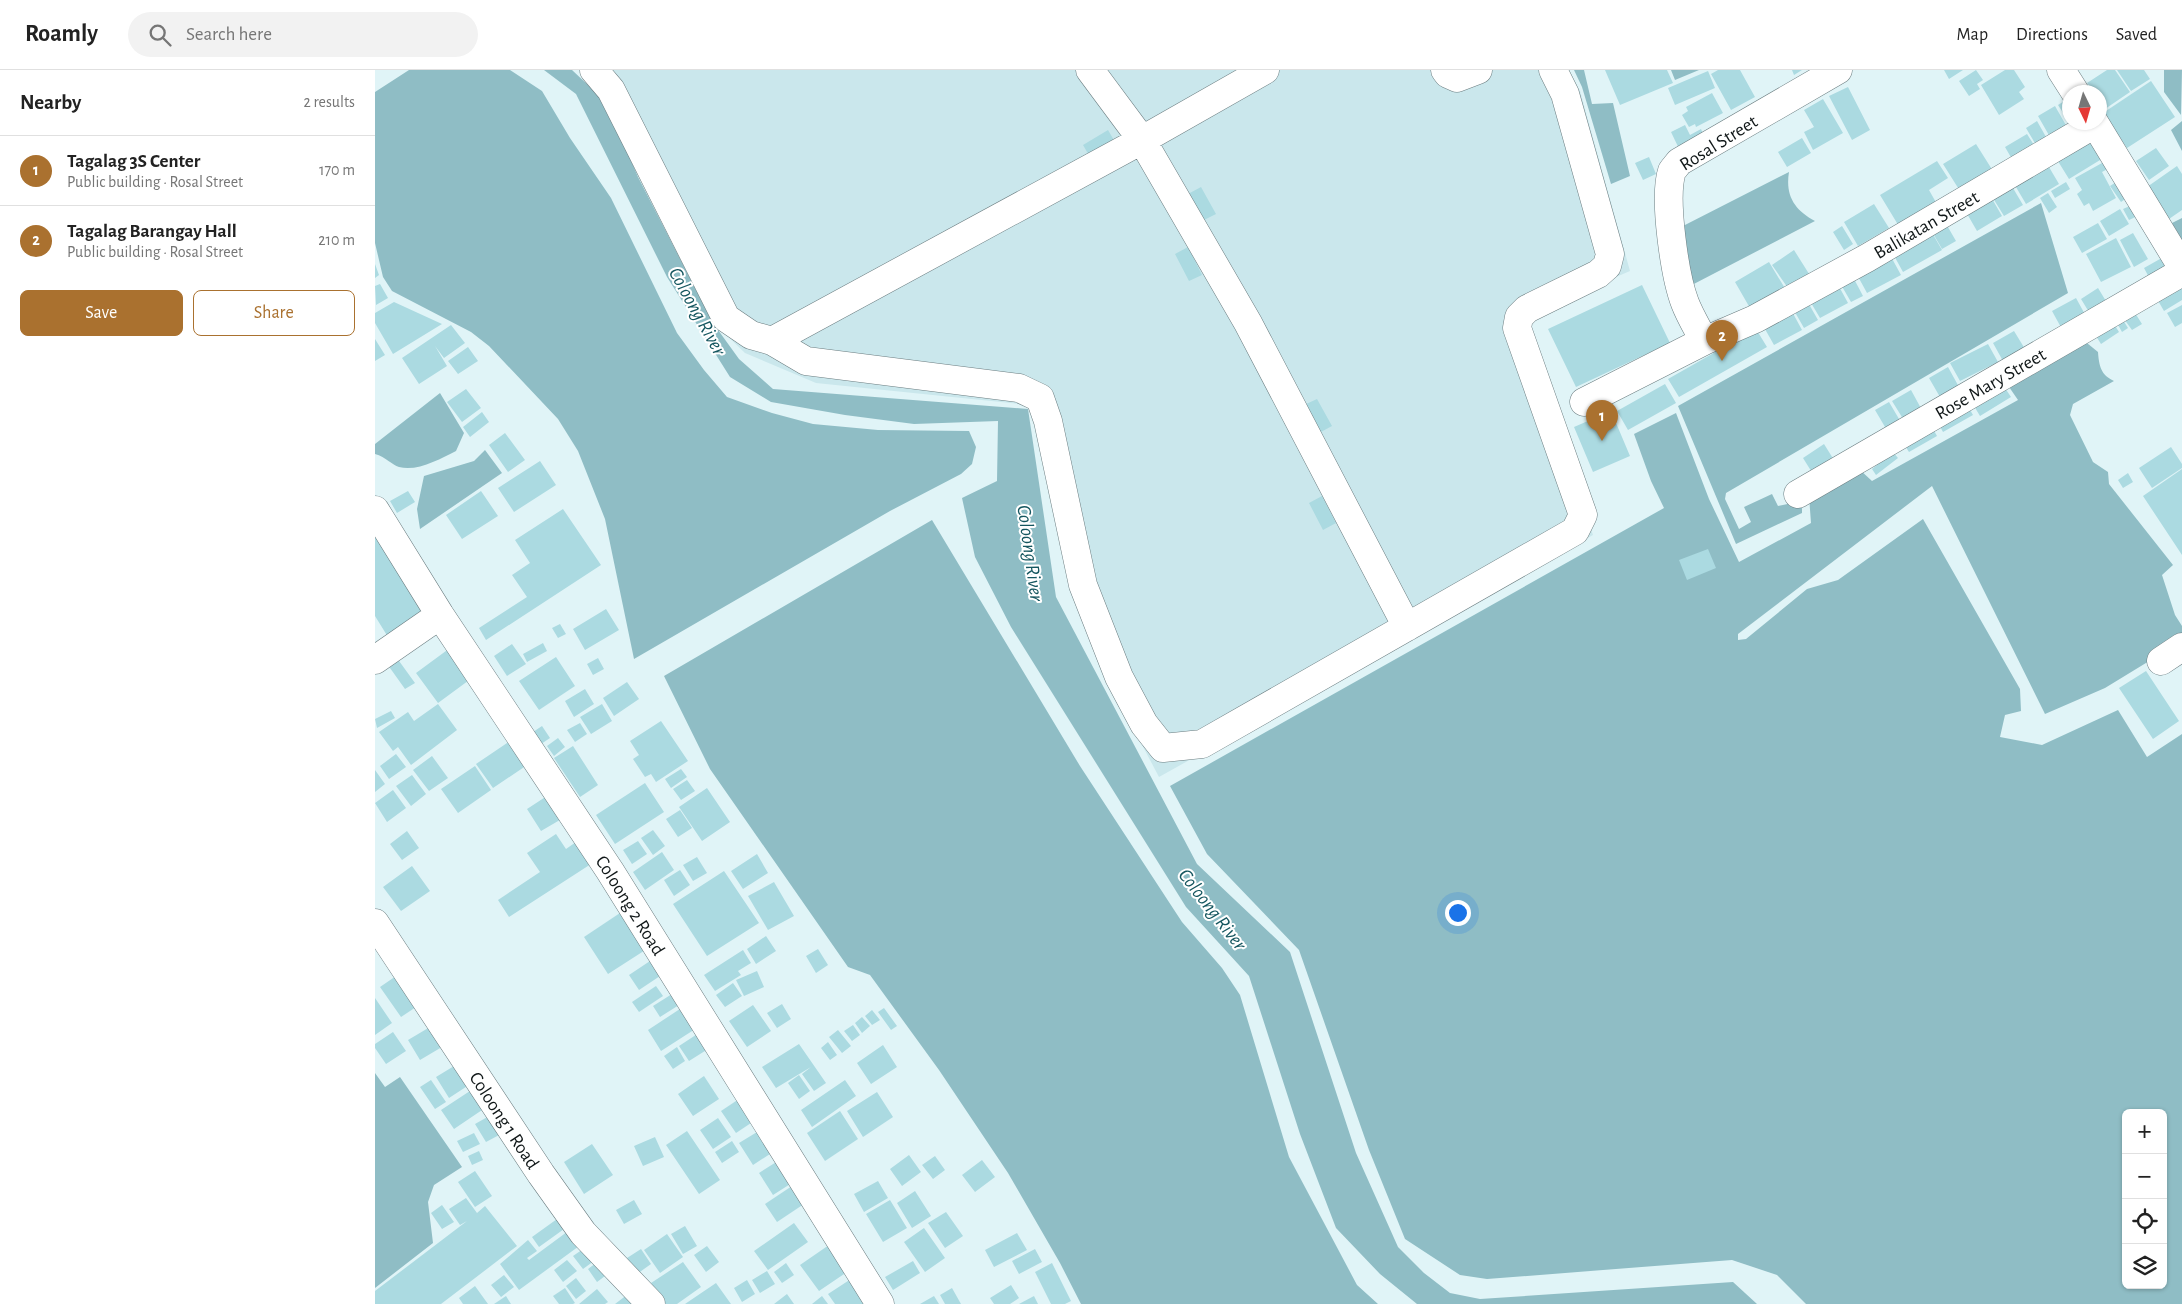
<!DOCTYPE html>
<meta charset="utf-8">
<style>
:root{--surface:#fff;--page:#f2f2f2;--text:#222;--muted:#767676;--line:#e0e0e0;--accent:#aa712f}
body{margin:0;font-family:"Alegreya Sans",sans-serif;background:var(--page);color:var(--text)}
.controls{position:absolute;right:15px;bottom:15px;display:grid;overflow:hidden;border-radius:8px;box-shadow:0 1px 4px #0004}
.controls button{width:45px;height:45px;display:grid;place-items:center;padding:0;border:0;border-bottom:1px solid var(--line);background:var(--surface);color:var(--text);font:25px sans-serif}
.compass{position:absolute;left:1687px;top:15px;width:45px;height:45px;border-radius:50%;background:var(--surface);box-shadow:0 1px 4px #0004;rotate:175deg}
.you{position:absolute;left:1082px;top:842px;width:18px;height:18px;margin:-12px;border:4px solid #fff;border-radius:50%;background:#1a73e8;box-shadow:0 0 0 8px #1a73e833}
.badge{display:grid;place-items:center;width:32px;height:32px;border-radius:50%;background:var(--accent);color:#fff;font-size:16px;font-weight:700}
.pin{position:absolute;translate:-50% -41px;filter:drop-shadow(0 1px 2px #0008)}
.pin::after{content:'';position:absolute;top:26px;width:18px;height:15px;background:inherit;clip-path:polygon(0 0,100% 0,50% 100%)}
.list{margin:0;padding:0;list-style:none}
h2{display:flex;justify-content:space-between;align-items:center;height:65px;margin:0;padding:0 20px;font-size:21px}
h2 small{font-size:16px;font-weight:400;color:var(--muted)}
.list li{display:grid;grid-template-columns:32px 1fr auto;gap:15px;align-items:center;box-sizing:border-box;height:70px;padding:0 20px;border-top:1px solid var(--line)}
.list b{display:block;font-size:19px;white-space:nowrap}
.list p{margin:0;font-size:16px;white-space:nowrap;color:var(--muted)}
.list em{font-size:16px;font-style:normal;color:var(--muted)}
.actions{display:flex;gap:10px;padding:15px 20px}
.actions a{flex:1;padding:11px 0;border:1px solid var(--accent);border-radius:8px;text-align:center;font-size:18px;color:var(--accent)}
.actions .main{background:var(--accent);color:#fff}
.icon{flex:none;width:28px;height:28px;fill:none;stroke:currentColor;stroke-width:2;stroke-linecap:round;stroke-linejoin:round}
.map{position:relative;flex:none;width:1807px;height:1234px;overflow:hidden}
header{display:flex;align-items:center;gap:30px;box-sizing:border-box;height:70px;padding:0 25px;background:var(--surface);border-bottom:1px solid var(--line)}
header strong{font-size:24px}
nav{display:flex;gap:28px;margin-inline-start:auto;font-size:18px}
.search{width:350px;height:45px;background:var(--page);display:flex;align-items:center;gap:12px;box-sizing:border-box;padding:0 18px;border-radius:28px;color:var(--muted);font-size:19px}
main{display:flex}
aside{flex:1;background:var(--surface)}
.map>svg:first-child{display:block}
.built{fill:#cae7ec}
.water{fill:#8fbdc5;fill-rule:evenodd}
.building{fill:#abdae1}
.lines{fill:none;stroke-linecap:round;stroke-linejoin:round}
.minor-casing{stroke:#6b7d80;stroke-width:29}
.minor{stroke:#fff;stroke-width:28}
.labels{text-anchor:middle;stroke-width:4;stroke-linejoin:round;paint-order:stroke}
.street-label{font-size:19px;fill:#101718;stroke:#fff}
.water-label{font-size:20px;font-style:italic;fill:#15565f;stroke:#fff}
</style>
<header>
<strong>Roamly</strong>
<div class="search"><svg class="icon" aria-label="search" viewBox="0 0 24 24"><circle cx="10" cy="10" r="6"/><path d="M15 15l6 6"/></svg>Search here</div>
<nav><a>Map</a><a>Directions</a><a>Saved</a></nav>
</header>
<main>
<aside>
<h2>Nearby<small>2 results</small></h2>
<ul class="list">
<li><span class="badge">1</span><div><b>Tagalag 3S Center</b><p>Public building · Rosal Street</p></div><em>170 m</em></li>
<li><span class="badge">2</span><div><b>Tagalag Barangay Hall</b><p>Public building · Rosal Street</p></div><em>210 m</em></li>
</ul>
<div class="actions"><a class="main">Save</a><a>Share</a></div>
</aside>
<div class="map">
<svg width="1807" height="1234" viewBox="0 0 1807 1234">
<rect width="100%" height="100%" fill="#e0f4f7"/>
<path class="built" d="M208,0h986l11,21 50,180 -107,46 70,218 -434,242 -48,-91 -41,-95 -25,-156 -16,-30 -213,-22 -71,-30 -31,-30 -106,-224z"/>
<path class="water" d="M34,0h101l32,21 28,47 41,60 66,135 27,37 23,27 45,16 41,11 65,6 91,1 7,16 -4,17 -11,10 -71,37 -256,148 -29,-140 -27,-68 -20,-32 -69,-73 -18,-14 -79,-41 -9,-14 -8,-34v-151z
M169,0h28l34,32 32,75 75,146 26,36 34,30 255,20 28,188 141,267 93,88 66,201 42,94 26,26 26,20 30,6 253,-17 24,22h-340l-37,-30 -44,-46 -36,-94 -51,-158 -63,-69 -175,-280 -36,-70 -13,-59 35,-17 1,-60 -84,3 -69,-9 -74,-13 -41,-25 -63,-100 -91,-183z
M1199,0h10l8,34 21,-1 17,73 -19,8 -29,-97z
M1296,0h28l-24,10z
M1789,0h18l-1,45 -17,-23z
M1807,51v30l-11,-21z
M1414,102c-4,24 6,38 26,49l-125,65 -7,-60z
M1666,133l27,90 -342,200 -1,6 14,30 12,-7 -7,-15 28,-13 6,12 24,-5v12l-66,31 -58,-138z
M1807,148v22l-10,-17z
M1707,269l16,13c1,14 3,23 16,29l-41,23 -3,11 23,47 15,10 1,12 64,81 -11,10 13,40 7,11v15l-77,47 -60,26 -113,-228 -194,148v6l8,-1 61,-50 31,-9 85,-61 97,170 1,22 -16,4 -5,22 42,8 76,-35 29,47 35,-23v570h-376l-29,-29 -45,-15 -245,19 -27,-4 -55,-36 -36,-89 -70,-200 -92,-96 -37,-68 494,-278 -13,-27 -17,-47 42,-21 33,86 30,63 72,-39 -2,-27 50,-27 13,12 146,-81 -11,-16zM1751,1043h37v172h-37z
M65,323l24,40 -8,18c-16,8 -39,21 -57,16 -7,-2 -13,-10 -24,-13v-10z
M110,380l17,23 -82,56 -3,-20 7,-33 50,-15z
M557,450l148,246 102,156 40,46 18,27 49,162 68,128 21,19h-297l-21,-41 -52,-90 -69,-103 -69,-95 -22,-8 -138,-198 -46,-93z
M0,1003l10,14 15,-10 62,90 -28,18 -6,17 5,41 -58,45z"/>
<path class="building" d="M1230,0h62l6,13 -53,22z
M1343,0h22l15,27 -24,13 -20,-36z
M1417,0h10l-8,5z
M1569,0h19l-14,9z
M1601,0l7,10 -6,4 3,5 -11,7 -10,-15z
M1630,0h9l11,17 -6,5 5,7 -25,16 -18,-30z
M1732,0h8l15,22 -25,17 -6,-8v-9h-5l-7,-9z
M1742,0h27l6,9 -19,12z
M1333,1l7,17 -40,17 -7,-17z
M1776,11l24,36 -48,31 -24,-35z
M1473,17l22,43 -18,10 -23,-44z
M1337,23l11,20 -27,14 -1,-3 -6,3 -7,-12 6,-4 -2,-4z
M1694,28v24l-11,-17z
M1448,29l20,34 -30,17 -9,-18 10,-5 -10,-17z
M1680,36l16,28 -17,10 -16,-28z
M1662,51l13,23 -11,6 -13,-22z
M1310,55l5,10 11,-6 4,9 -22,19 -12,-25z
M733,60l7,12 -25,15 -7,-12z
M1652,64l12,19 -23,13 -11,-19z
M1717,66l13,21 -36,22 -13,-21z
M1427,68l9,15 -24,14 -9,-15z
M1601,74l17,27 -33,20 -17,-27z
M1781,78l13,18 -20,14 -13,-19z
M1274,87l7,17 -13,6 -8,-17z
M1736,88l4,7 -13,7 14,26 -23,13 -4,-8 -5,3 -7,-12 5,-4 -7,-12z
M1562,91l11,17 -19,12 9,16 -38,22 -20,-33z
M1671,92l13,22 -33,20 -13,-22z
M1802,96l5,8v36l-13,9 -22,-32z
M1749,107l11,15 -14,10 -11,-16z
M1691,112l4,7 -15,9 -4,-7z
M1635,113l13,22 -19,11 -13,-21z
M826,117l15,27 -14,7 -14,-27z
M1673,123l9,14 -8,6 -9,-15z
M1616,127l11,19 -25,15 -11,-19z
M1766,131l5,11 -17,8 -6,-11z
M1499,134l15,24 -31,18 -14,-24z
M1745,139l9,15 -20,12 -9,-15z
M1570,152l11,19 -14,8 -11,-19z
M1723,153l9,16 -25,14 -9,-16z
M1467,156l11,18 -9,6 -11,-18z
M1556,161l11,19 -39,22 -11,-20z
M1758,163l15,26 -14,8 -14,-27z
M1741,168l15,29 -30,15 -15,-28z
M813,177l14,28 -13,6 -14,-27z
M1419,180l17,27 -21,14 -18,-26z
M1514,183l12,22 -34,18 -12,-22z
M1792,185l8,15 -23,13 -8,-15z
M1394,192l20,33 -35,20 -19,-33z
M0,194l4,11 -4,3z
M1478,207l10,19 -12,6 -11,-19z
M1807,207v23l-18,11 -11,-19z
M1461,211l12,22 -28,15 -13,-22z
M5,214l8,14 -12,7 -1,-19z
M1267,215l28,58 -94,44 -28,-58z
M1723,218l11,18 -17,11 -11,-18z
M1701,228l11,20 -24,13 -11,-20z
M1431,229l12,21 -14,8 -12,-21z
M19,232l48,22 -49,30 -18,-31v-10z
M1807,235v18l-7,4 -8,-14z
M1414,236l13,24 -28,15 -13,-23z
M1760,243l7,11 -10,6 -8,-11z
M1734,246l10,16 -18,12 -10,-16z
M1748,250l5,8 -6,4 -5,-9z
M76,255l14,18 -21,15 -9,-12 12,20 -28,18 -17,-26z
M1381,259l11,18 -88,50 -11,-18z
M1639,261l11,18 -22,12 -10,-18z
M0,269l10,16 -10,6z
M1613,274l10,18 -38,19 -10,-18z
M93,277l10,14 -20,13 -10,-13z
M1573,297l11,20 -19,10 -11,-19z
M1626,312l10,15 -31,19 -9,-15z
M1290,314l11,19 -48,27 -11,-19z
M91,319l15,19 -19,14 -15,-20z
M1536,320l12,22 -18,10 -13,-21z
M942,329l15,27 -13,7 -15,-28z
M1590,331l8,14 -30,17 -8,-15z
M1514,332l13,22 -14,8 -13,-22z
M1236,341l19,45 -37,16 -19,-45z
M107,342l7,10 -19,15 -7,-10z
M1553,350l9,16 -28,16 -9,-14z
M130,363l20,27 -17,12 -19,-27z
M1449,374l10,16 -21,14 -10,-16z
M1512,375l11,13 -22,17 -4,-6 5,-4 -6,-8z
M1796,377l11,17v4l-30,20 -13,-20z
M165,391l16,24 -42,27 -16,-24z
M1807,399v86l-39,-59z
M1753,403l5,9 -10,6 -5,-8z
M33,421l7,11 -18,11 -7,-12z
M106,421l17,25 -36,23 -16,-24z
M947,426l14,27 -13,7 -14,-27z
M188,439l38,56 -115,75 -7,-12 48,-31 -15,-22 18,-12 -15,-23z
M0,462l55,79 -42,26 -13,-21z
M1333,479l8,19 -29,12 -8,-20z
M231,539l13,21 -34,20 -12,-21z
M185,554l6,10 -8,4 -6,-10z
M168,573l4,8 -20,11 -4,-8z
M137,574l14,20 -19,12 -13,-20z
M75,578l22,30 -34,25 -22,-30z
M19,584l21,29 -10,6 -20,-28z
M181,587l19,29 -36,24 -20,-29z
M223,588l6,11 -11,6 -6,-11z
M1771,601l33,50 -26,18 -34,-51z
M252,612l12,17 -25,17 -11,-18z
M210,619l9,15 -20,13 -9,-16z
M63,634l19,26 -46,35 -13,-18 -5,4 -14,-19 29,-20 6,9z
M227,634l10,17 -21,13 -11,-17z
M16,641l4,7 -18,10 -2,-9z
M286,651l27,40 -32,21 -5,-8 -6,3 -12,-18 6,-4 -9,-14z
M205,653l7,11 -12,8 -8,-12z
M167,656l8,12 -9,6 -8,-12z
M141,667l17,24 -40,27 -17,-24z
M183,668l7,9 -11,9 -7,-10z
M198,676l25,39 -18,12 -26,-39z
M21,684l10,13 -17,12 -9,-13z
M57,686l16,22 -19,13 -16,-21z
M100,696l16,24 -33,23 -17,-24z
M306,699l6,8 -16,11 -6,-9z
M0,700l10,14 -10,8z
M37,705l14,19 -15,12 -15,-20z
M312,710l8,11 -14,9 -8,-11z
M270,713l19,29 -49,32 -19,-29z
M332,718l23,34 -28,19 -23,-34z
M18,720l13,18 -19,14 -12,-19z
M175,724l15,23 -24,14 -14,-22z
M305,740l12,18 -14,9 -12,-18z
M278,760l12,16 -12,9 -12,-17z
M32,761l12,17 -17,12 -12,-16z
M181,764l10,15 10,-7 15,22 -82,53 -11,-17 42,-28 -13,-19z
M263,771l9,13 -15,10 -9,-14z
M287,782l12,18 -29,20 -12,-18z
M382,784l11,19 -25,16 -12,-18z
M322,787l10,16 -14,8 -10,-16z
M37,796l18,25 -29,20 -18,-24z
M305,800l10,15 -16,11 -10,-16z
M349,801l35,52 -52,33 -34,-52z
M399,812l20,34 -26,14 -20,-34z
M251,839l24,38 -42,27 -24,-37z
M391,866l10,15 -20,13 -9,-15z
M443,879l10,16 -12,8 -10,-17z
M368,880l8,13 -13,8 3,4 -26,16 -11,-16z
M275,891l10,15 -21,14 -10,-15z
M382,901l7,16 -20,9 -8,-16z
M24,904l20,31 -18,12 -21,-30z
M358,913l9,13 -17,11 -9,-12z
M281,916l7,10 -24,16 -7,-10z
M297,924l7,11 -19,12 -7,-11z
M0,928l17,25 -17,12z
M314,933l14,21 -42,27 -13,-21z
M407,934l9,15 -14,9 -10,-15z
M378,935l18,26 -24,16 -18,-26z
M509,938l13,18 -6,4 -13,-18z
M497,940l8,10 -8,5 -7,-9z
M487,947l8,9 -8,7 -7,-10z
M60,954l12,20 -27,16 -12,-20z
M478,955l7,10 -8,6 -8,-10z
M330,959l11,15 -27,17 -10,-15z
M463,960l13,16 -9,7 -13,-16z
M18,962l13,19 -20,13 -11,-16v-4z
M453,972l9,13 -7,5 -9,-12z
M424,974l27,39 -12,8 -12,-17 9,-7 -35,21 -14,-21z
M508,975l14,22 -26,17 -14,-21z
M302,977l8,14 -12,8 -9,-13z
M84,993l13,20 -23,15 -13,-21z
M424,1005l11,16 -11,8 -11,-16z
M329,1006l15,23 -26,17 -15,-22z
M56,1010l15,22 -11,7 -15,-22z
M470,1010l11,16 -44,31 -11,-17z
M98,1019l12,19 -31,21 -13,-19z
M502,1022l16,25 -30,20 -16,-26z
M370,1025l15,22 -24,16 -15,-22z
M465,1041l18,28 -33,22 -18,-28z
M116,1045l10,19 -15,8 -11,-18z
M343,1048l13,19 -18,12 -13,-19z
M387,1059l14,21 -23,15 -14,-22z
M312,1061l33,49 -21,14 -33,-49z
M99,1063l6,11 -17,8 -6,-11z
M280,1067l9,20 -21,9 -9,-20z
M357,1071l7,11 -17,11 -7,-11z
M217,1074l21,31 -29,19 -20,-32z
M104,1081l4,9 -11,5 -4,-9z
M534,1085l12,17 -19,14 -12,-17z
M560,1086l10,14 -12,9 -11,-14z
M406,1089l14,22 -22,14 -14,-22z
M607,1090l13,17 -20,15 -13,-17z
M100,1101l17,25 -17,11 -17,-25z
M503,1111l10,17 -24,14 -10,-18z
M417,1116l12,18 -27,18 -12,-18z
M540,1121l16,25 -19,12 -15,-25z
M91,1128l11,15 8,-7 32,40 -76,58h-66v-13l92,-70 -7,4 -11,-16z
M259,1130l8,14 -18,10 -8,-14z
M515,1130l17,28 -24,14 -17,-28z
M67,1135l12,17 -12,7 -11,-16z
M571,1142l17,24 -18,12 -17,-25z
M189,1144l7,10 -32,23 -7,-10z
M419,1153l14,19 -40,28 -14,-19z
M200,1156l11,15 -67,49 -19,-26 28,-24 9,11 -10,7 2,2z
M310,1156l12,20 -14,8 -12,-20z
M549,1158l21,30 -20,14 -21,-30z
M642,1163l10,17 -33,17 -9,-17z
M292,1164l16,23 -23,16 -16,-23z
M214,1175l9,13 -15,11 -10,-13z
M454,1175l18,27 -28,19 -19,-26z
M332,1176l12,16 -13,10 -12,-17z
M266,1179l10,15 -14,10 -10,-16z
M660,1179l7,13 -23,12 -7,-13z
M192,1190l10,11 -14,11 -9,-12z
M225,1190l9,13 -12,9 -9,-13z
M538,1191l7,12 -27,17 -8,-13z
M308,1192l18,25 -24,17h-11l-15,-21z
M411,1193l8,12 -12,8 -8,-11z
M677,1193l19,38 -6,3h-14l-16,-32z
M392,1201l8,13 -15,9 -8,-13z
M129,1205l10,12 -13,10 -10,-12z
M201,1208l10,13 -10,8 -10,-13z
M476,1209l17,25h-33l-7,-10z
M372,1210l8,14 -13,8 -8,-14z
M341,1213l15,21h-46z
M636,1215l8,13 -9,6h-16l-4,-6z
M100,1216l13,18h-25l-4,-6z
M190,1218l10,15 -2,1h-14l-6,-8z
M577,1218l9,16h-16l-5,-9z
M222,1219l11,13 -3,2h-26z
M257,1221l10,13h-27z
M412,1224l7,10h-20z
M131,1226l5,8h-17z
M447,1226l6,8h-16z
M559,1226l5,8h-19z
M659,1226l4,8h-19z"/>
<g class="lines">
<g class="minor-casing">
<path id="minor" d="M219,0l17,20 115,228 25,17 21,6 34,20 213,27 21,10 8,23 35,164 36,92 25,47 19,24 39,-4 373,-213 8,-16 -66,-187 2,-11 8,-8 71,-35 9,-8 3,-12 -45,-160 -12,-24
M715,0l52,70 106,183 159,304
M1070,0l3,4 9,4 21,-8
M1686,0l14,22
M1719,52l88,145
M397,271l370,-201 123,-70
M1329,271c-6,-12 -14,-25 -19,-38 -10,-26 -22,-105 -13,-132 2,-3 5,-6 7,-9l159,-92
M1209,332l120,-61 51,-22 112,-61 228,-134
M1423,424l384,-222
M0,440l65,105 170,256 270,433
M0,590l65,-45
M1786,591l21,-14
M0,853l166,251 42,59 68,71"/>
</g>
<use href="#minor" class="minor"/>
</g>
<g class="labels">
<g class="street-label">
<text transform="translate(1343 72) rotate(-32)" y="7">Rosal Street</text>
<text transform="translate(1551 154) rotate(-30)" y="7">Balikatan Street</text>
<text transform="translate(1615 313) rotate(-30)" y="7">Rose Mary Street</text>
<text transform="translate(256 835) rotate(58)" y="7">Coloong 2 Road</text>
<text transform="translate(130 1050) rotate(57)" y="7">Coloong 1 Road</text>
</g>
<g class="water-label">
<text transform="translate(323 241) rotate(61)" y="7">Coloong River</text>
<text transform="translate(656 483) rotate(82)" y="7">Coloong River</text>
<text transform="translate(838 839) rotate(52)" y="7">Coloong River</text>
</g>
</g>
</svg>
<div class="controls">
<button>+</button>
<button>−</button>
<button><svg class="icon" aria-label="locate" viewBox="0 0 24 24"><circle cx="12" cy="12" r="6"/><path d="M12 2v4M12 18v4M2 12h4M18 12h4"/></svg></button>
<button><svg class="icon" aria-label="layers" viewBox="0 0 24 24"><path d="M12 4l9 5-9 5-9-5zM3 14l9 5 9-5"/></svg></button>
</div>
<svg class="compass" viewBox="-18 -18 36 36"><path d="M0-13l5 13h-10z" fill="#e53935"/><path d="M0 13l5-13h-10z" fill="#767676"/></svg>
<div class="you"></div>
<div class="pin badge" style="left:1227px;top:371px">1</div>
<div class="pin badge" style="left:1347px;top:291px">2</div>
</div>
</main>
